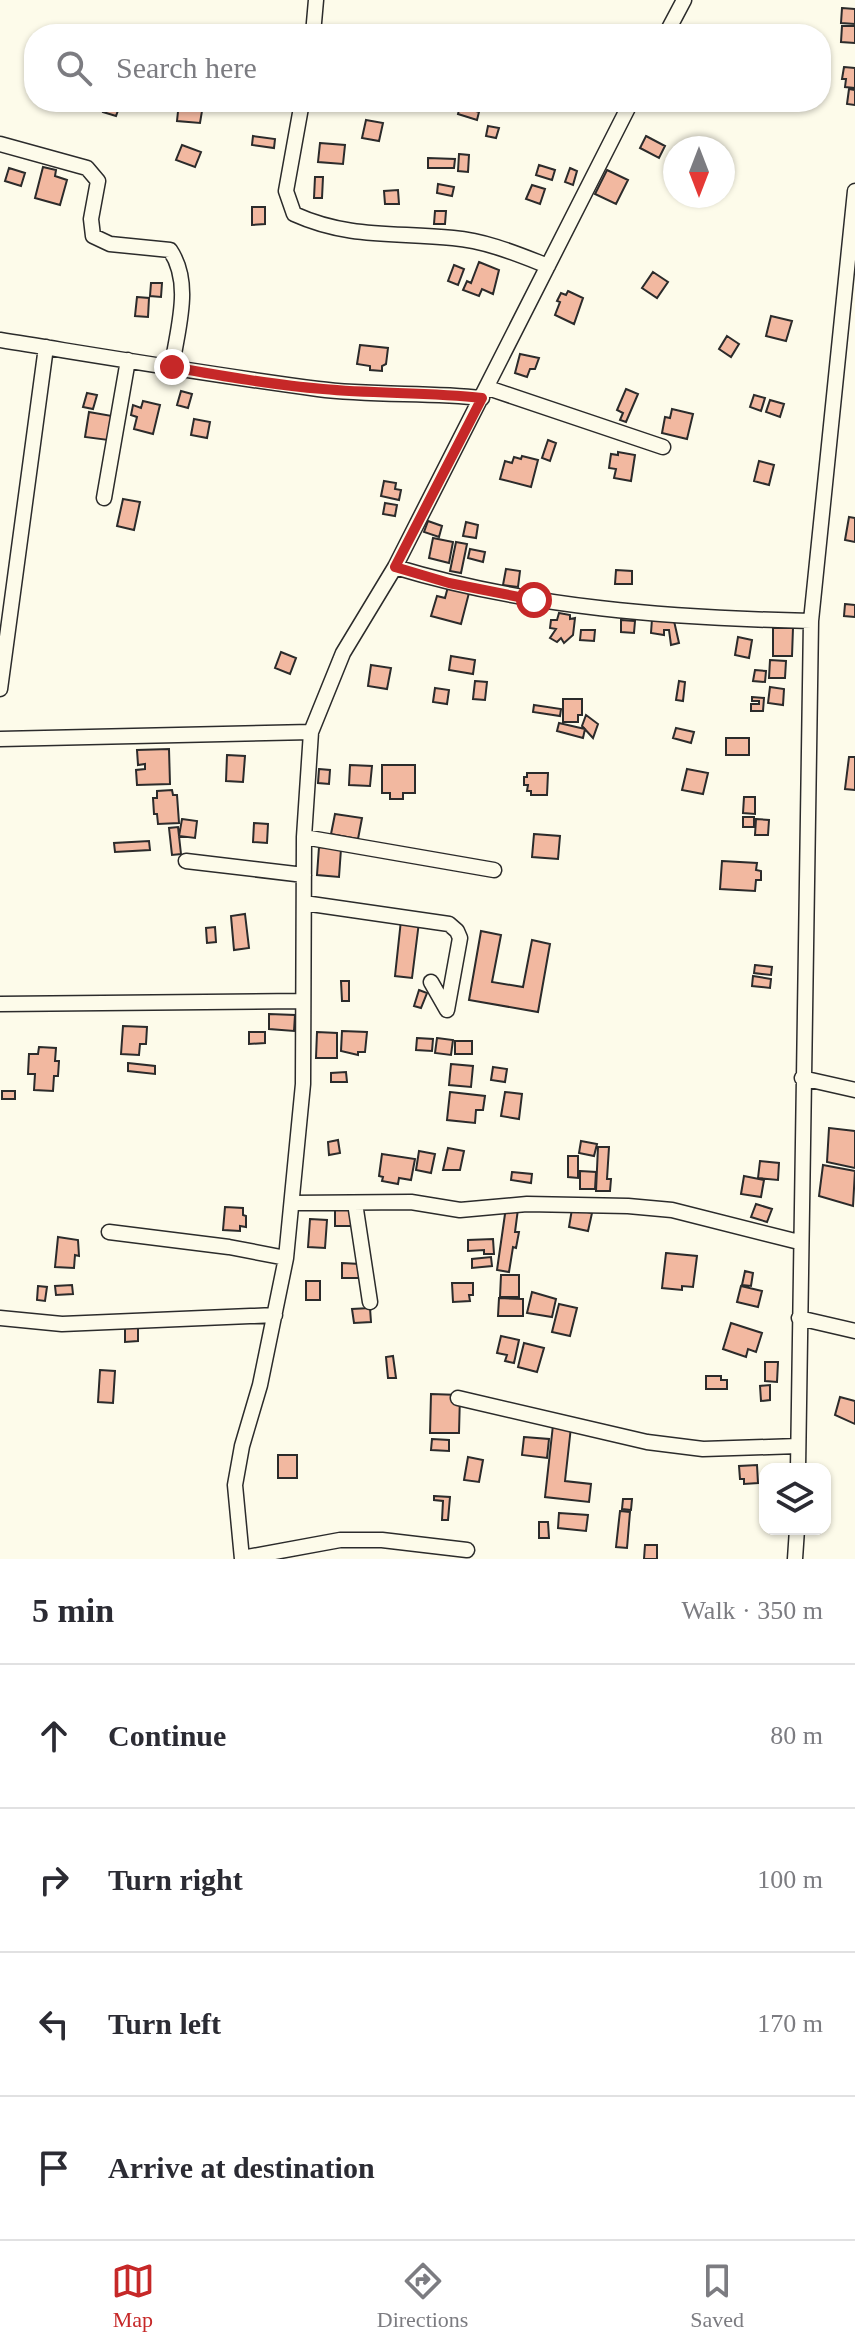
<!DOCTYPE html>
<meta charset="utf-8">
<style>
:root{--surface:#fff;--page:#f7f7f7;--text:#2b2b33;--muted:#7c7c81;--line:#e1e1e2;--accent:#c62828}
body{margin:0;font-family:"Times New Roman",serif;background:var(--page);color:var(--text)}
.controls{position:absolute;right:24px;bottom:24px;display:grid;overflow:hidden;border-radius:16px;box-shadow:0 2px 6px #0004}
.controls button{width:72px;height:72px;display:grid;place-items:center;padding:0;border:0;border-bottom:2px solid var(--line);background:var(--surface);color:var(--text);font:40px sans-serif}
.compass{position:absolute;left:663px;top:136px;width:72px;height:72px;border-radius:50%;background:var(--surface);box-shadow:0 2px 6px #0004;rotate:180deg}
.stop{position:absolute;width:24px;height:24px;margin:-18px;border:6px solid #c62828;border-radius:50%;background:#fff}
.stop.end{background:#c62828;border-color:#fff;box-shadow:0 2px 8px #0008}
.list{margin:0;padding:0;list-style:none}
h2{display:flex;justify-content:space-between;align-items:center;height:104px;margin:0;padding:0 32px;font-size:34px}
h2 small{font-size:26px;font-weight:400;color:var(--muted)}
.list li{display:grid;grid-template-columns:52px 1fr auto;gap:24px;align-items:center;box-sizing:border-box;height:144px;padding:0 32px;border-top:2px solid var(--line)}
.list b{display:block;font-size:30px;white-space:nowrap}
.list em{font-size:26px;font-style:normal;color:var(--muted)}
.icon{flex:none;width:44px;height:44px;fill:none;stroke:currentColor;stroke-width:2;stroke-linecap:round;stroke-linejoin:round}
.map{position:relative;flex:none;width:855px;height:1559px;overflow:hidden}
.search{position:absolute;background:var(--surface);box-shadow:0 2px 6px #0004;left:24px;right:24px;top:24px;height:88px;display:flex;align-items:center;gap:20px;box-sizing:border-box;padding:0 28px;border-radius:32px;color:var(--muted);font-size:30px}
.sheet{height:680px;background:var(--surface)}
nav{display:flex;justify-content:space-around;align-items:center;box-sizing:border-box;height:112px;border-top:2px solid var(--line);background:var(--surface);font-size:22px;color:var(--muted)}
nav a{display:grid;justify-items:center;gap:4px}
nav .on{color:var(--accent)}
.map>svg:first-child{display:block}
.building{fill:#f2b8a0;stroke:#2b2b2b;stroke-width:2}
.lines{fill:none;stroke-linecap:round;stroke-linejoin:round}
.minor-casing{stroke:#2b2b2b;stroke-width:17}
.minor{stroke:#fdfbea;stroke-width:14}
.route{stroke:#c62828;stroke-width:10}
</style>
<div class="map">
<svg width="855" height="1559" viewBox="0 0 855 1559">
<rect width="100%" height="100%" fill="#fdfbea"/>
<path class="building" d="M842,8l13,1v15l-14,-1z
M842,26h13v17l-14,-1z
M844,67l11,1v20l-10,-1 1,-8h-4z
M849,89l6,1v15l-8,-1z
M106,102l14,3 -4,11 -13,-4z
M179,102h19l-1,3h6l-3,18 -23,-2z
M330,102h19l-2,8 -18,-4z
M460,106l19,6 -2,8 -19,-6z
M366,120l17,3 -4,18 -17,-3z
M488,126l11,2 -3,10 -10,-2z
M253,136l22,3 -1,9 -22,-3z
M646,136l19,10 -6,12 -19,-10z
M320,143l25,2 -2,19 -25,-2z
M182,145l19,7 -6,15 -19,-7z
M459,154l10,1 -1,17 -10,-1z
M428,158l27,1 -1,9h-26z
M539,165l16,5 -3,10 -16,-5z
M43,167l13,3 -1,6 12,4 -7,25 -25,-7z
M9,168l16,5 -4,13 -16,-5z
M570,168l7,3 -4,14 -8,-3z
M607,170l21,10 -12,24 -21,-10z
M315,177h8l-1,21h-8z
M438,184l16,3 -2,9 -15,-3z
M532,185l13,4 -5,15 -14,-5z
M398,190l1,14h-14l-1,-13z
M252,207h13v17l-13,1z
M435,211h11l-1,13h-11z
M479,262l20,8 -6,24 -11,-5 -3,7 -16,-6 4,-9 4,2z
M454,265l10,4 -6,16 -10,-4z
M653,272l15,10 -11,16 -15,-10z
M151,283h11l-1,14 -11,-1z
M568,291l15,7 -9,26 -19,-9 5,-13 -3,-1 4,-8 5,2z
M137,297l12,1 -1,19 -13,-1z
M771,316l21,5 -6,20 -20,-5z
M727,336l12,8 -8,13 -12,-8z
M360,345l28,3 -2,16 -4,2v5l-12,-1v-4l-13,-2z
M520,354l19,4 -4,11h-5l-3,8 -12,-4z
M626,389l12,5 -12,28 -6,-2 3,-7 -6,-3z
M181,391l11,3 -4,14 -11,-3z
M87,393l10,2 -4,14 -10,-2z
M754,395l11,3 -4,13 -11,-4z
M770,400l14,4 -4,13 -14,-5z
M143,401l17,4 -7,29 -19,-5 3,-12 -6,-2 2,-10 8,3z
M672,409l21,5 -6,25 -25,-6 3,-16 5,1z
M89,412l23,4 -4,24 -23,-3z
M194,419l16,3 -3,16 -16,-3z
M548,440l8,3 -6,18 -8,-3z
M618,452l17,3 -4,26 -17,-3 2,-9 -7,-1 2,-14 7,1z
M522,456l16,4 -7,27 -31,-8 5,-18 7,2 2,-6 7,2z
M759,461l15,4 -5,20 -15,-4z
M384,481l12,2 -1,6 6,1 -2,10 -18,-4z
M123,499l17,3 -6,28 -17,-4z
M385,503l12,2 -2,11 -12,-2z
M849,517l6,1v24l-10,-2z
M428,521l14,5 -3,11 -15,-5z
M466,522l12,3 -2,13 -13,-2z
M433,538l20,4 -4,21 -20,-5z
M456,542l11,2 -6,29 -11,-2z
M470,549l15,3 -2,10 -15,-4z
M506,569l14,2 -2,16 -15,-2z
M616,570l16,1v13h-17z
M449,583l21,6 -9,35 -30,-8 6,-20 8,2z
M845,604l10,1v12l-11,-1z
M559,613l11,2v4l5,-1 -2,17 -9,8 -3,-5 -4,4 -7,-4 6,-9 -6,-1 1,-8h6z
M652,619l22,2 5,22 -8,2 -2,-15h-5v5l-13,-2z
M621,620l14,1 -1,12 -13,-1z
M773,628h20l-1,28h-19z
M581,630h14l-1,11 -14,-1z
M738,637l14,3 -3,18 -14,-3z
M281,652l15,6 -6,16 -15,-6z
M451,656l24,4 -2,14 -24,-4z
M770,660l16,1 -1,17h-16z
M371,665l20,3 -4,21 -19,-3z
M755,670l11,1 -1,11 -12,-1z
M475,681l12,1 -2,18 -12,-1z
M679,681l6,1 -2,19 -7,-1z
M770,687l14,2 -1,16 -15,-2z
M435,688l14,2 -2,14 -14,-2z
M752,697l12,1 -1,13h-12v-7h8v-3h-7z
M563,699h19v16h-4v7h-15z
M534,705l27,4 -1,7 -27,-4z
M586,715l12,9 -5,14 -11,-12z
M559,723l26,6 -2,9 -26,-7z
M676,728l18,4 -3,11 -18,-5z
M726,738h23v17h-23z
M169,749l1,35 -33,1 -1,-15 9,-1v-5l-7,1 -1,-15z
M227,755l18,1 -2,26 -17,-1z
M849,757h6v33l-10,-1z
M350,765l22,1 -2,20 -21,-1z
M382,765h33v28h-12v6h-13v-6h-8z
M319,769l11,1 -1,14 -11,-1z
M687,769l21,4 -5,21 -21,-4z
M527,773h21l-1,22h-16v-4h-4l1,-6h-4v-8h3z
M172,790l1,5h4l2,28 -21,1 -1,-10h-3l-1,-16h4v-7z
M744,797h11v17l-12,-1z
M335,814l27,4 -4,21 -27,-5z
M743,817h11v10h-11z
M182,819l15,2 -2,17 -16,-2z
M756,819l13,1 -1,15h-13z
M254,823l14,1 -1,19 -14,-1z
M178,827l3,27 -9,1 -3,-27z
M534,834l26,2 -2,23 -26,-2z
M149,841l1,9 -35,2 -1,-9z
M319,847l22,2 -2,28 -22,-2z
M722,861l35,2 -1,7 5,1v9h-5l-1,11 -35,-2z
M245,914l4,34 -15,2 -3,-34z
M401,920l18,2 -7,56 -17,-2z
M215,927l1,15 -9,1 -1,-15z
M481,931l20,4 -9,47 31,5 9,-47 18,4 -12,68 -69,-12z
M755,965l17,2 -1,8 -17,-2z
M753,976l18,3 -1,9 -18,-2z
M341,981h8v20h-7z
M419,990l8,3 -6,15 -7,-2z
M269,1014l26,1 -1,16 -25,-2z
M123,1026l24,1 -1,17h-6l-1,11 -18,-1z
M342,1031l25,1 -2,20h-7v3l-17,-4z
M249,1032h16v11l-16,1z
M317,1032l20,1v25h-21z
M417,1038l16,1 -1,12 -16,-1z
M437,1038l16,2 -2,15 -16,-2z
M455,1041h17v13h-17z
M39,1047l17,1 -1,13h4l-1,15h-4l-1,15 -19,-1 1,-16h-7l1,-20h9z
M128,1063l27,3v8l-27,-3z
M451,1064l22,2 -2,21 -22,-2z
M493,1067l14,2 -2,13 -14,-2z
M346,1072l1,10h-16v-9z
M2,1091h13v8h-13z
M450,1092l35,4 -2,14h-7l-1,13 -28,-3z
M505,1092l17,2 -3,25 -18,-3z
M829,1128l26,3v37l-28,-6z
M338,1140l2,13 -11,2 -1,-13z
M581,1141l16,3 -3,12 -15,-3z
M598,1147h11l-2,32h4l-1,12h-14z
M448,1148l16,3 -4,19h-17z
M419,1151l16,3 -4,19 -15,-3z
M382,1154l33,5 -4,21 -12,-2 -1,6 -16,-3 1,-4 -4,-1z
M568,1156h10v22l-10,-1z
M760,1161l19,2 -1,17 -20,-2z
M823,1165l32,6 -2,35 -34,-10z
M580,1171l16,1 -1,17h-15z
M512,1172l20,2 -1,9 -20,-3z
M744,1176l20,4 -3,17 -20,-3z
M756,1204l16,5 -5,13 -16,-5z
M225,1207l18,1v7l3,1v11l-6,-1v5l-17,-1z
M506,1207l12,2 -3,23h4l-3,16 -3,-1 -4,25 -12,-2z
M335,1209l20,1 -1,16h-19z
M572,1209l20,4 -4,18 -19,-4z
M310,1219l17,1 -2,28 -17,-1z
M58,1237l20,3 1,16 -4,-1 -1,13 -19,-1z
M493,1239l1,15h-10v-4l-16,1v-11z
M666,1253l31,3 -4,31 -11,-1v4l-20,-2z
M491,1257l1,9 -20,2v-9z
M342,1263l18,1v14h-18z
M745,1271l8,2 -2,13 -9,-1z
M501,1275h18v22h-19z
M306,1281h14v19h-14z
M452,1283h21v12h-4l1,6 -17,1z
M72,1285l1,9 -17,1 -1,-9z
M38,1286l9,1 -2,14 -8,-1z
M741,1286l21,5 -4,16 -21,-5z
M532,1292l24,7 -4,18 -25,-4z
M499,1298l24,1v17h-25z
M559,1304l18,4 -7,28 -18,-4z
M370,1308l1,14 -17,1 -2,-14z
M125,1323h13v18l-13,1z
M731,1323l31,10 -6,19 -8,-3 -2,8 -23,-8z
M501,1336l18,4 -5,23 -9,-2 2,-6 -10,-2z
M524,1343l20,5 -7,24 -19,-5z
M393,1356l3,22h-8l-2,-21z
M765,1362h13l-1,20 -12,-1z
M100,1370l15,1 -2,32 -15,-1z
M706,1376h15v4h6v9h-21z
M770,1385v15l-9,1 -1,-15z
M431,1394l29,1 -1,38h-29z
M840,1397l15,4v23l-20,-9z
M553,1425l18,2 -6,54 26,3 -2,18 -44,-5z
M524,1437l25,2 -2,19 -25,-3z
M432,1439l17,1v11l-18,-1z
M278,1455h19v23h-19z
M468,1457l15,3 -4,22 -15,-2z
M757,1465l1,18 -14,1v-5h-4l-1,-13z
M434,1496l16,1 -2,23h-6l1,-19 -9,-1z
M623,1499h9l-1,11 -9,-1z
M620,1511l10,1 -3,36 -11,-1z
M559,1513l29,2 -2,16 -28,-3z
M539,1522h9l1,16h-10z
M645,1545h12v14h-13z"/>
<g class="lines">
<g class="minor-casing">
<path id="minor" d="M313,34l3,-34
M666,34l18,-34
M302,102l-16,89 8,23c55,25 102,18 159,24 34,3 64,16 95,28
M0,144l87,24 11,13 -7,38 2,17 17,8 60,6c23,34 7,79 2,117
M0,340c106,17 212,35 318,49 55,7 110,3 164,9
M488,388l175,59
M104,498l24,-138
M395,567c135,41 276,51 416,54
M0,689l46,-342
M0,739l311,-7 32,-79 52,-86 236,-465
M304,837l190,33
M186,861l118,14
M304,903l145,21 8,7 3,7 -13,72 -16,-28
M0,1004l302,-3
M802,1078l53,12
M292,1203l119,-1 49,8 67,-6 101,2 44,4 127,32
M355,1203l15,99
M109,1232l120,15 57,11
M0,1318l62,6 213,-9
M799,1318l56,13
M458,1398l189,44 56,7 95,-3
M798,1469l13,-848 44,-430
M242,1558l98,-18h42l85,10
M242,1559l-7,-74 7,-39 18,-61 26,-127 17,-174 1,-247 7,-105
M795,1559l2,-30"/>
</g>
<use href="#minor" class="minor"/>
</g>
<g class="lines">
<path class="route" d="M172,367c50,9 101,18 151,22 53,5 107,3 159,9l-87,169 54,16 85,17"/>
</g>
</svg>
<div class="controls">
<button><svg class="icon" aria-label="layers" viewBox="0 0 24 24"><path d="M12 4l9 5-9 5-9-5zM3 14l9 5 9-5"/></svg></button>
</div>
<svg class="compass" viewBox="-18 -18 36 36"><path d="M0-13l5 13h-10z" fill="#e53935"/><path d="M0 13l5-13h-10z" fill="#7c7c81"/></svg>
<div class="stop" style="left:534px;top:600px"></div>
<div class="stop end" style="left:172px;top:367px"></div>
<div class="search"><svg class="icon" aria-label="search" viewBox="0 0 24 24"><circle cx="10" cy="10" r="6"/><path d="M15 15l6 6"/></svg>Search here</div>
</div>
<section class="sheet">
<h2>5 min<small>Walk · 350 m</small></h2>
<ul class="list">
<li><svg class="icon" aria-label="ahead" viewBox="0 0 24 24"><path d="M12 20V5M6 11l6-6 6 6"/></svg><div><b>Continue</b></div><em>80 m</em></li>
<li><svg class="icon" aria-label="right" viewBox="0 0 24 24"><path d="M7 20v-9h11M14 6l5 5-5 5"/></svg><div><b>Turn right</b></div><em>100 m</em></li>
<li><svg class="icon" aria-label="left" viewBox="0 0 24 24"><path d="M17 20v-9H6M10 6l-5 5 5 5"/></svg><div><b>Turn left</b></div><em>170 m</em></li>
<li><svg class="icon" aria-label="arrive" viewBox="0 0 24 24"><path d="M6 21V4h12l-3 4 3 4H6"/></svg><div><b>Arrive at destination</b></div></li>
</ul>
</section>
<nav>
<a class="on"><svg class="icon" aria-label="map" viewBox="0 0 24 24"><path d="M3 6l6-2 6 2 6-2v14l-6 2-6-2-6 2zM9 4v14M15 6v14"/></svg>Map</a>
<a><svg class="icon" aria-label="directions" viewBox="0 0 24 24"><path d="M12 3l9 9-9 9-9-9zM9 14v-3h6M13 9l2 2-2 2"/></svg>Directions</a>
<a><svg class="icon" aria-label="saved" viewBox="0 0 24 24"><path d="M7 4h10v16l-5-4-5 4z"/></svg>Saved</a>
</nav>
